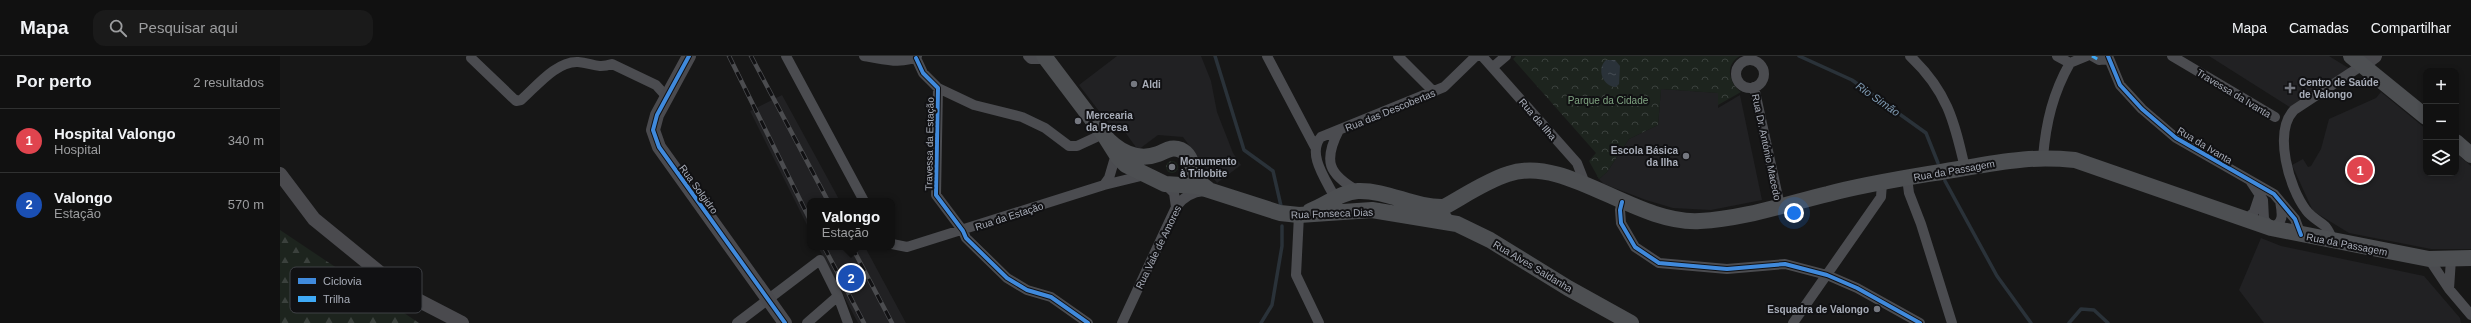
<!DOCTYPE html>
<html lang="pt">
<meta charset="utf-8">
<style>
:root{--surface:#111;--page:#1a1a1a;--text:#f1f3f6;--muted:#9c9d9f;--line:#303131;--accent:#7c3aed}
body{margin:0;font-family:Helvetica,sans-serif;background:var(--page);color:var(--text)}
.controls{position:absolute;right:12px;top:12px;display:grid;overflow:hidden;border-radius:8px;box-shadow:0 2px 6px #0003}
.controls button{width:36px;height:36px;display:grid;place-items:center;padding:0;border:0;border-bottom:1px solid var(--line);background:var(--surface);color:var(--text);font:20px sans-serif}
.you{position:absolute;left:1514px;top:157px;width:14px;height:14px;margin:-10px;border:3px solid #fff;border-radius:50%;background:#1a73e8;box-shadow:0 0 0 6px #1a73e833}
.badge{display:grid;place-items:center;width:26px;height:26px;border-radius:50%;background:var(--accent);color:#fff;font-size:13px;font-weight:700}
.pin{position:absolute;translate:-50% -50%;border:2px solid #fff;box-shadow:0 1px 4px #0006}
.popup{position:absolute;left:527px;top:142px;width:88px;height:52px;box-sizing:border-box;display:grid;place-content:center;border-radius:8px;background:var(--surface);filter:drop-shadow(0 1px 3px #0005);font-size:13px;white-space:nowrap;color:var(--muted)}
.popup b{font-size:15px;color:var(--text)}
.popup::after{content:'';position:absolute;left:50%;top:100%;margin-left:-8px;border:8px solid transparent;border-top-color:var(--surface)}
.list{margin:0;padding:0;list-style:none}
h2{display:flex;justify-content:space-between;align-items:center;height:52px;margin:0;padding:0 16px;font-size:17px}
h2 small{font-size:13px;font-weight:400;color:var(--muted)}
.list li{display:grid;grid-template-columns:26px 1fr auto;gap:12px;align-items:center;box-sizing:border-box;height:64px;padding:0 16px;border-top:1px solid var(--line)}
.list b{display:block;font-size:15px;white-space:nowrap}
.list p{margin:0;font-size:13px;white-space:nowrap;color:var(--muted)}
.list em{font-size:13px;font-style:normal;color:var(--muted)}
.icon{flex:none;width:22px;height:22px;fill:none;stroke:currentColor;stroke-width:2;stroke-linecap:round;stroke-linejoin:round}
.map{position:relative;flex:none;width:2191px;height:267px;overflow:hidden}
header{display:flex;align-items:center;gap:24px;box-sizing:border-box;height:56px;padding:0 20px;background:var(--surface);border-bottom:1px solid var(--line)}
header strong{font-size:19px}
nav{display:flex;gap:22px;margin-inline-start:auto;font-size:14px}
.search{width:280px;height:36px;background:var(--page);display:flex;align-items:center;gap:10px;box-sizing:border-box;padding:0 14px;border-radius:12px;color:var(--muted);font-size:15px}
main{display:flex}
aside{flex:1;background:var(--surface)}
.map>svg:first-child{display:block}
.built{fill:#212123}
.forest{fill:url(#forest-firs)}
.park{fill:url(#park-crowns)}
.garden{fill:url(#garden-dots)}
.water{fill:url(#water-ripples)}
.lines{fill:none;stroke-linecap:round;stroke-linejoin:round}
.stream{stroke:#2a3239;stroke-width:3.5}
.street{stroke:#4b4c50;stroke-width:10}
.secondary{stroke:#4a4a4e;stroke-width:14}
.primary{stroke:#4d4f52;stroke-width:16}
.rail-casing{stroke:#4b4c4f;stroke-width:4.5}
.rail{stroke:#111113;stroke-width:3;stroke-dasharray:9;stroke-linecap:butt}
.quiet{stroke:#3fa9f5;stroke-width:3;stroke-dasharray:6 3;stroke-linecap:butt}
.cycleway-casing{stroke:#111113;stroke-width:6}
.cycleway{stroke:#408adc;stroke-width:4}
.poi-dot{fill:#757880;stroke:#111113;stroke-width:1.5}
.labels{text-anchor:middle;stroke-width:4;stroke-linejoin:round;paint-order:stroke}
.poi-label{font-size:10px;font-weight:bold;fill:#a8adb8;stroke:#111113;text-anchor:start}
.street-label{font-size:10px;fill:#a8adb8;stroke:#111113}
.park-label{font-size:10px;fill:#7fa381;stroke:#111113}
.water-label{font-size:11px;font-style:italic;fill:#7f9bb3;stroke:#111113}
.key{fill:#111113;stroke:#3e4045;stroke-width:1}
.key-label{font-size:11px;fill:#a8adb8}
</style>
<header>
<strong>Mapa</strong>
<div class="search"><svg class="icon" aria-label="search" viewBox="0 0 24 24"><circle cx="10" cy="10" r="6"/><path d="M15 15l6 6"/></svg>Pesquisar aqui</div>
<nav><a>Mapa</a><a>Camadas</a><a>Compartilhar</a></nav>
</header>
<main>
<aside>
<h2>Por perto<small>2 resultados</small></h2>
<ul class="list">
<li><span class="badge" style="background:#e0444e">1</span><div><b>Hospital Valongo</b><p>Hospital</p></div><em>340 m</em></li>
<li><span class="badge" style="background:#1a4fb4">2</span><div><b>Valongo</b><p>Estação</p></div><em>570 m</em></li>
</ul>
</aside>
<div class="map">
<svg width="2191" height="267" viewBox="0 0 2191 267">
<defs>
<pattern id="forest-firs" width="22" height="20" patternUnits="userSpaceOnUse"><rect width="22" height="20" fill="#1d241e"/><path d="M5 1l3.5 6h-7zM16 11l3.5 6h-7z" fill="#3b413d"/></pattern>
<pattern id="park-crowns" width="20" height="18" patternUnits="userSpaceOnUse"><rect width="20" height="18" fill="#1d241e"/><path d="M2 6a3 3 0 1 1 6 0M12 15a3 3 0 1 1 6 0" fill="none" stroke="#3b413d"/></pattern>
<pattern id="garden-dots" width="8" height="8" patternUnits="userSpaceOnUse"><rect width="8" height="8" fill="#1d241e"/><path d="M2 2h.1M6 6h.1" fill="none" stroke="#3b413d" stroke-width="1.8" stroke-linecap="round"/></pattern>
<pattern id="water-ripples" width="26" height="14" patternUnits="userSpaceOnUse"><rect width="26" height="14" fill="#2a3239"/><path d="M2 4q2-2 4 0t4 0M15 11q2-2 4 0t4 0" fill="none" stroke="#464d54"/></pattern>
</defs>
<rect width="100%" height="100%" fill="#171717"/>
<path class="built" d="M837,0h84l10,25 6,31 16,41 8,12 -24,18 -34,-46 -25,-2 -20,15 -16,-22 -7,4 -36,-47z
M1929,0h120l21,13 -59,39z
M1381,33l58,4 -1,15 22,-13 22,105 -51,10 -38,-2 -27,-8 -42,-16 -5,-5 8,-7 22,-33 29,-14z
M2101,36l45,37v44h30v-20l15,13v83h-40l-82,-16 -36,-22 -21,-46 11,-6 5,8 3,-1 10,-17 8,-30 47,-21z
M502,39l58,106h-30v30l-60,-120z
M1981,182l20,8 143,30 36,42 1,5h-197l-25,-33z
M538,191h47l41,76h-48z"/>
<path class="forest" d="M0,174l139,93h-139z"/>
<path class="park" d="M1236,0h224c-16,9 -11,27 1,36l-23,13v-12l-57,-4 -3,36 -29,14 -22,33 -8,7 -10,-18 7,-8 -83,-94z"/>
<path class="garden" d="M886 111a6 6 0 1 1 12 0a6 6 0 1 1-12 0Z"/>
<path class="water" d="M1326,4h9l5,6 -1,18 -3,3c-13,0 -20,-18 -10,-27z"/>
<g class="lines">
<path class="stream" d="M935,0l29,94 29,21 8,35
M1519,0l53,24 74,53 12,30
M1665,125l52,95 34,47
M981,267l11,-18 10,-59v-20
M1789,267l12,-14 13,1 14,13"/>
<path class="street" d="M506,0l78,145
M584,0c15,3 40,9 53,0
M748,0l3,3h15
M987,0l48,91
M1118,0l36,36
M1202,0l95,107 9,23
M1630,0c37,35 44,64 55,112
M1777,0l13,7
M1812,0l7,4 9,-1
M1828,0l12,29 22,24 34,29 98,56 21,25 6,16
M1892,0l103,61
M191,2l45,43 5,-1c15,-13 35,-39 57,-38 14,1 19,7 34,2l44,21 10,11
M636,2l7,15 15,15 -2,107 27,36 3,7 41,40 20,12 24,7 37,26
M1456 18a14 14 0 1 1 28 0a14 14 0 1 1-28 0Z
M1213,11l13,-11
M1474,31l26,119
M658,32l36,17 48,12 23,11 24,18h8l26,-12
M1059,74c-16,31 -11,44 19,61
M1763,101c3,-35 10,-64 27,-94l17,-7
M1627,122l2,15 12,31 31,99
M1971,126l12,18 1,19 7,9c14,-5 11,-15 9,-27
M885,128l9,9 2,14
M824,129l5,-7 5,-17 9,-5
M1055,142c-8,-17 -29,-44 -14,-61l123,-50 32,-31
M1342,146l-2,8 1,13 14,24 24,16 68,6 58,-5 42,11 30,13 63,35
M1019,159l-3,60 23,48
M1965,165l9,-9 6,-18
M2054,186c-3,-5 -5,-12 -9,-16 -6,-5 -14,-9 -19,-16 -17,-22 -33,-78 -12,-100l70,-46
M612,188l15,3 197,-62 41,-10
M2149,203l20,30 22,26
M2169,233l2,-30
M457,267l83,-63 18,36 10,27
M527,267l31,-27
M842,267l54,-116c7,-10 16,-15 28,-16
M1513,267l88,-126 1,-14"/>
<path class="secondary" d="M409,0l-32,59 -4,15 6,17 126,176
M2084,8l11,-8
M0,118l34,45 92,75 56,29"/>
<path class="primary" d="M764,0l59,78c14,17 34,28 55,20 8,-3 13,-8 23,-4 15,7 9,29 27,39
M2071,0l75,61
M826,82l12,19 8,8 39,19 31,2 84,27 19,2 73,-5 85,14 33,16 78,48 63,35
M2176,86l15,13
M1030,155c17,-6 30,-19 48,-20 29,-1 57,17 86,16
M1167,166l-7,-9 4,-6c20,-11 42,-26 64,-33 58,-20 127,51 192,47 43,-2 86,-17 128,-27 45,-12 91,-18 136,-26 43,-7 67,-12 111,-8l196,68 158,31 42,-1"/>
<g class="rail-casing">
<path id="rail" d="M449,0l81,164
M471,0l77,145
M544,191l40,76
M572,191l40,76"/>
</g>
<use href="#rail" class="rail"/>
<path class="quiet" d="M1812,0l7,4"/>
<g class="cycleway-casing">
<path id="cycleway" d="M409,0l-32,59 -4,15 6,17 126,176
M1828,0l12,29 22,24 34,29 98,56 21,25 6,16
M636,2l7,15 15,15 -2,107 27,36 3,7 41,40 20,12 24,7 37,26
M1342,146l-2,8 1,13 14,24 24,16 68,6 58,-5 42,11 30,13 63,35"/>
</g>
<use href="#cycleway" class="cycleway"/>
</g>
<g class="poi-dot">
<circle cx="854" cy="28" r="4"/>
<path d="M2008 26h4v4h4v4h-4v4h-4v-4h-4v-4h4z"/>
<circle cx="798" cy="65" r="4"/>
<circle cx="1406" cy="100" r="4"/>
<circle cx="892" cy="111" r="4"/>
<circle cx="1597" cy="253" r="4"/>
</g>
<g class="labels">
<g class="poi-label">
<text x="2019" y="30">Centro de Saúde<tspan x="2019" dy="12">de Valongo</tspan></text>
<text x="862" y="32">Aldi</text>
<text x="806" y="63">Mercearia<tspan x="806" dy="12">da Presa</tspan></text>
<text x="1398" y="98" text-anchor="end">Escola Básica<tspan x="1398" dy="12">da Ilha</tspan></text>
<text x="900" y="109">Monumento<tspan x="900" dy="12">à Trilobite</tspan></text>
<text x="1589" y="257" text-anchor="end">Esquadra de Valongo</text>
</g>
<g class="street-label">
<text transform="translate(1954 37) rotate(31)" y="4">Travessa da Ivanta</text>
<text transform="translate(1110 54) rotate(-22)" y="4">Rua das Descobertas</text>
<text transform="translate(1258 63) rotate(49)" y="4">Rua da Ilha</text>
<text transform="translate(649 88) rotate(-89)" y="4">Travessa da Estação</text>
<text transform="translate(1925 89) rotate(31)" y="4">Rua da Ivanta</text>
<text transform="translate(1487 91) rotate(78)" y="4">Rua Dr. António Macedo</text>
<text transform="translate(1674 114) rotate(-10)" y="4">Rua da Passagem</text>
<text transform="translate(419 133) rotate(54)" y="4">Rua Solgidro</text>
<text transform="translate(1052 157) rotate(-2)" y="4">Rua Fonseca Dias</text>
<text transform="translate(729 160) rotate(-18)" y="4">Rua da Estação</text>
<text transform="translate(2067 188) rotate(11)" y="4">Rua da Passagem</text>
<text transform="translate(878 191) rotate(-64)" y="4">Rua Vale de Amores</text>
<text transform="translate(1253 210) rotate(31)" y="4">Rua Alves Saldanha</text>
</g>
<g class="park-label">
<text x="1328" y="48">Parque da Cidade</text>
</g>
<g class="water-label">
<text transform="translate(1598 43) rotate(35)" y="4">Rio Simão</text>
</g>
</g>
<rect x="10" y="211" width="132" height="46" rx="6" class="key"/>
<rect x="18" y="222" width="18" height="6" fill="#408adc"/>
<rect x="18" y="240" width="18" height="6" fill="#3fa9f5"/>
<g class="key-label">
<text x="43" y="229">Ciclovia</text>
<text x="43" y="247">Trilha</text>
</g>
</svg>
<div class="controls">
<button>+</button>
<button>−</button>
<button><svg class="icon" aria-label="layers" viewBox="0 0 24 24"><path d="M12 4l9 5-9 5-9-5zM3 14l9 5 9-5"/></svg></button>
</div>
<div class="you"></div>
<div class="pin badge" style="left:2080px;top:114px;background:#e0444e">1</div>
<div class="pin badge" style="left:571px;top:222px;background:#1a4fb4">2</div>
<div class="popup"><b>Valongo</b>Estação</div>
</div>
</main>
